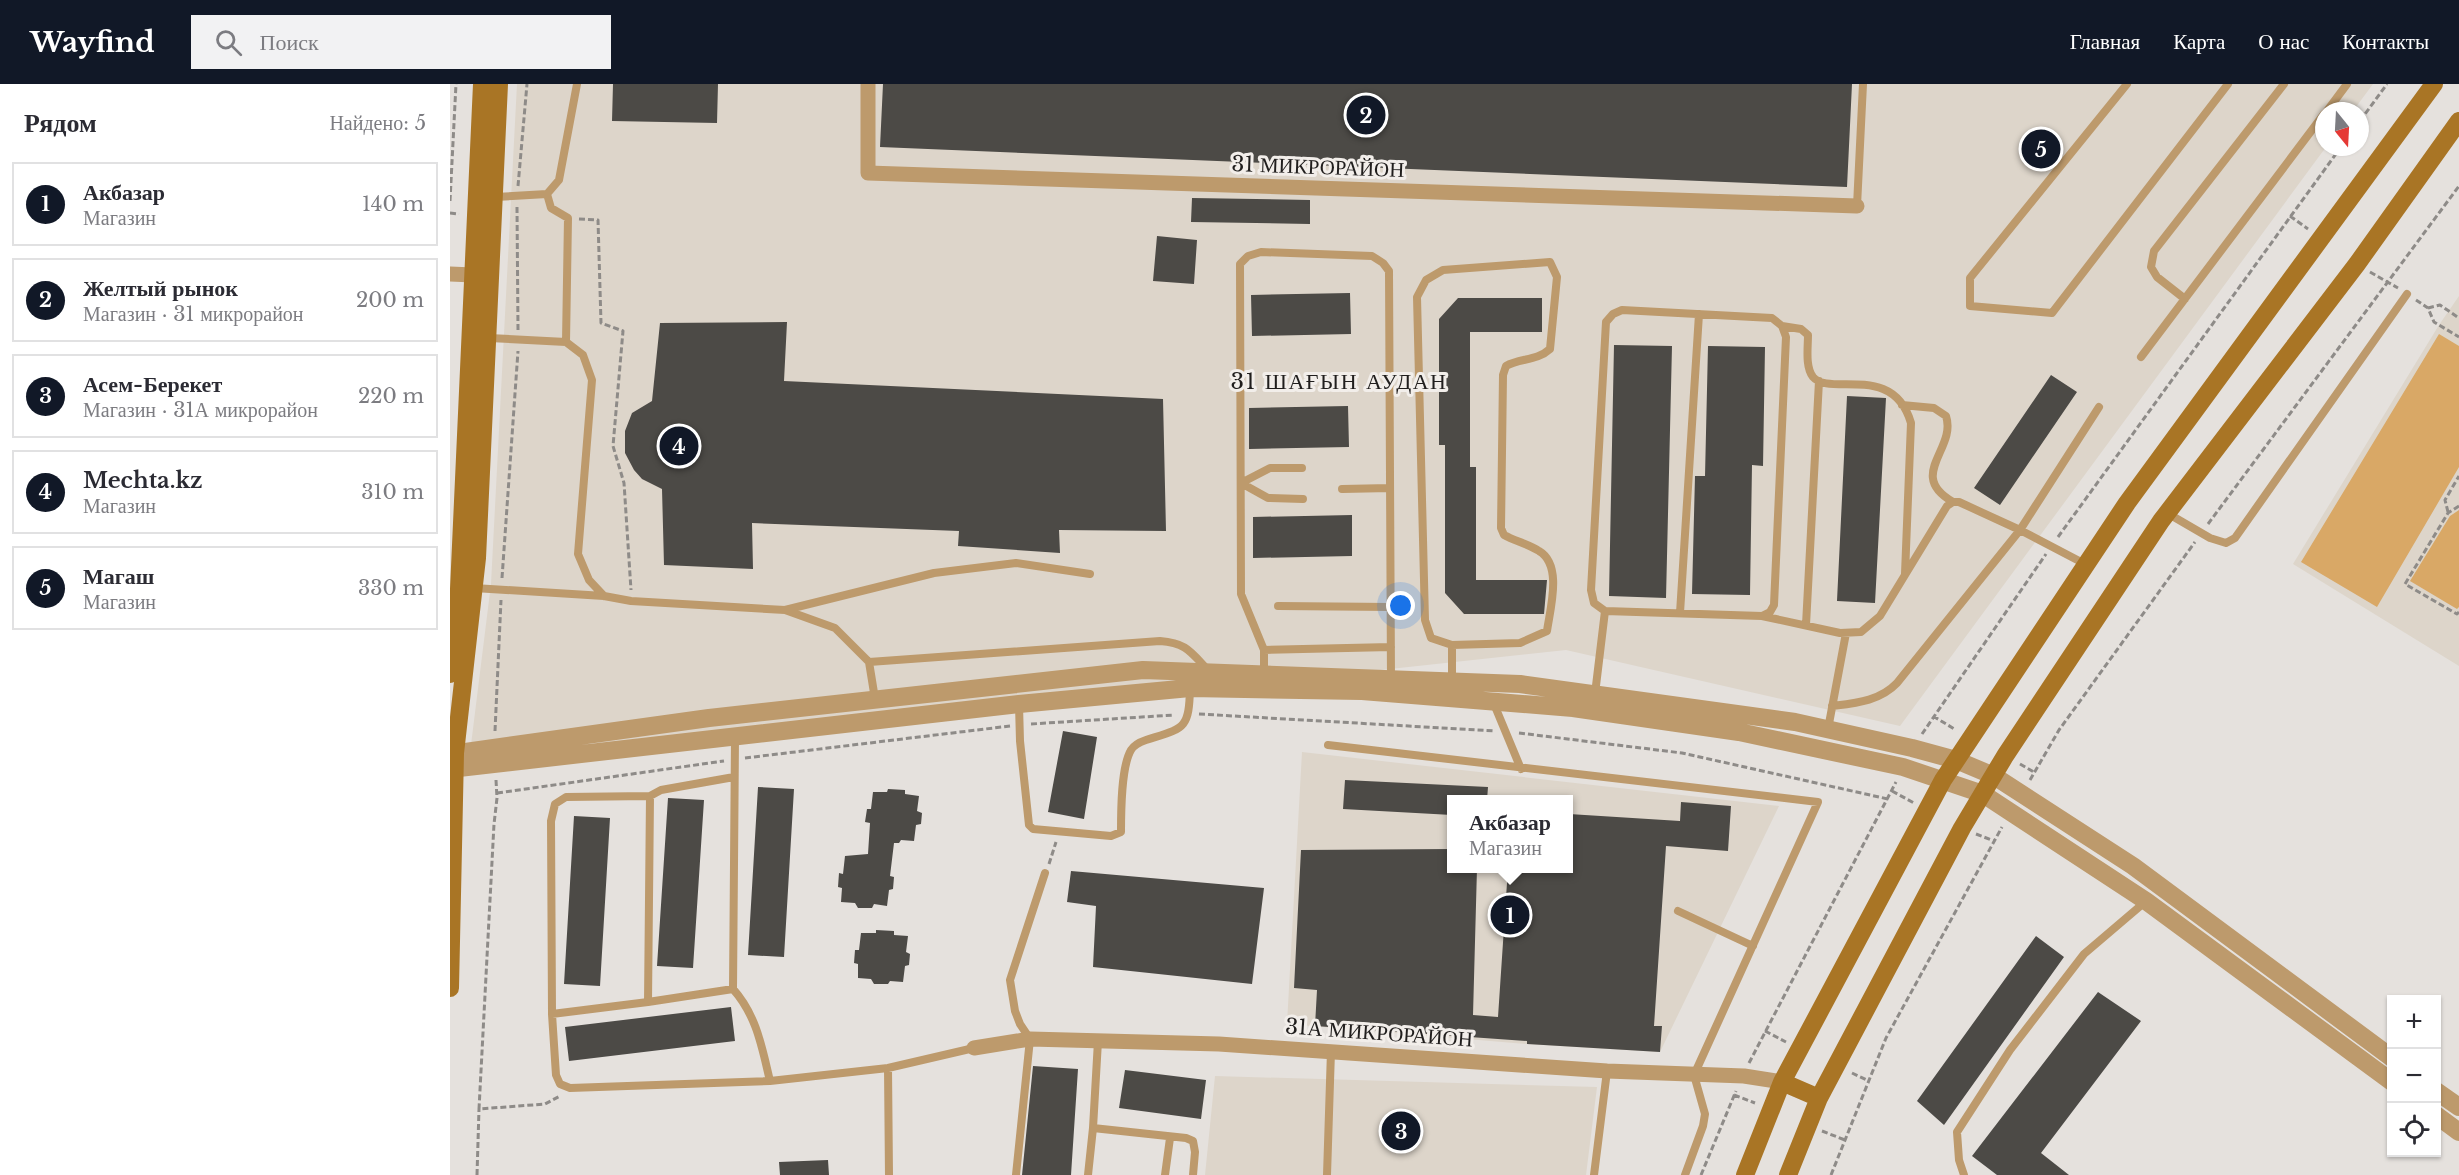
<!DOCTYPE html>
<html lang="ru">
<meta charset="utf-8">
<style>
:root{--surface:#fff;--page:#f2f2f3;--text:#2b2b33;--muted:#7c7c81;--line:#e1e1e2;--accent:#111827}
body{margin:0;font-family:"Libre Baskerville",serif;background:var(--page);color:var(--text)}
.controls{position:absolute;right:18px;bottom:18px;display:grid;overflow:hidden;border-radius:0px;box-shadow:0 2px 4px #0004}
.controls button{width:54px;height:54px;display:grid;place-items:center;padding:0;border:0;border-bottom:2px solid var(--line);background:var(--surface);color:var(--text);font:30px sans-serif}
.compass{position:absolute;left:1865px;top:18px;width:54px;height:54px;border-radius:50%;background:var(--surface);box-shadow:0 2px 4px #0004;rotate:162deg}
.you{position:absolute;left:951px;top:522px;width:21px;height:21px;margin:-15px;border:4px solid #fff;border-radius:50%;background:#1a73e8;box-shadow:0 0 0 9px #1a73e833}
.badge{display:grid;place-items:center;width:39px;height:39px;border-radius:50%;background:var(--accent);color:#fff;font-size:20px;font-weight:700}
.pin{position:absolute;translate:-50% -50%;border:3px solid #fff;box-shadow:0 2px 6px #0006}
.popup{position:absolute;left:997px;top:711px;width:126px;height:78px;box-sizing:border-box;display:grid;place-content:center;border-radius:0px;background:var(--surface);filter:drop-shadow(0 2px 4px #0005);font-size:20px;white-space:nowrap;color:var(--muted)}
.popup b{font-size:22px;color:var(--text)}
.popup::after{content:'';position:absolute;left:50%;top:100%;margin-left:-12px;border:12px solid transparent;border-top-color:var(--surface)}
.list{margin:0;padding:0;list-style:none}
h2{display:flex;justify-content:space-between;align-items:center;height:78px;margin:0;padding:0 24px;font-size:26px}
h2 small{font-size:20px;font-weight:400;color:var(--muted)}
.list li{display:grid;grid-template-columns:39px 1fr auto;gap:18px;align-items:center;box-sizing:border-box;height:84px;margin:0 12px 12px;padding:0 12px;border:2px solid var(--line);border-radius:0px}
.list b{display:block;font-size:22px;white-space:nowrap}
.list p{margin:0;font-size:20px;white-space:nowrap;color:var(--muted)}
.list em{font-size:20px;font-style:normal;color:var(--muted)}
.icon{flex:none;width:33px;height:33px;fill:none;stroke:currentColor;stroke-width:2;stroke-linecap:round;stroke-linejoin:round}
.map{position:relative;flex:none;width:2009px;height:1091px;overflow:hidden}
header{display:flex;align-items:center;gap:36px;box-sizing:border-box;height:84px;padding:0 30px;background:var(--accent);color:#fff}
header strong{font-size:28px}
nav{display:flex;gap:33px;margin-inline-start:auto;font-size:21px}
.search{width:420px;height:54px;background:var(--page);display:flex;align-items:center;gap:15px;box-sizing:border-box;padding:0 21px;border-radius:0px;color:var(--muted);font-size:22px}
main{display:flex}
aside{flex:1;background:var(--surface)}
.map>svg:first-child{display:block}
.built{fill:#ddd5ca;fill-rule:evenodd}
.green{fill:#d9a866}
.building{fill:#4c4a46}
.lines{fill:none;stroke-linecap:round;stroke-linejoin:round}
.path{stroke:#8e8b88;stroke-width:3;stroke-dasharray:6 3;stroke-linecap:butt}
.service{stroke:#bd9a6c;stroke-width:8}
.minor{stroke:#bd9a6c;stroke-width:15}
.tertiary{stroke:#bd9a6c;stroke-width:18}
.secondary{stroke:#a97525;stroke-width:18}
.labels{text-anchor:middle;stroke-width:6;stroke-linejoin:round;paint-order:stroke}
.street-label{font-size:21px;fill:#201e1d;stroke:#f2eeea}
.neighbourhood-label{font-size:22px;letter-spacing:1.5px;fill:#201e1d;stroke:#f2eeea}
</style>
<header>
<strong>Wayfind</strong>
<div class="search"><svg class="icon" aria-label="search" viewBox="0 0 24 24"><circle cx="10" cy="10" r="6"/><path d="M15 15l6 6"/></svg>Поиск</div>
<nav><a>Главная</a><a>Карта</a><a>О нас</a><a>Контакты</a></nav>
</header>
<main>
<aside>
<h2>Рядом<small>Найдено: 5</small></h2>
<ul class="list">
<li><span class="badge">1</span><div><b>Акбазар</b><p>Магазин</p></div><em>140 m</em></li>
<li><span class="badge">2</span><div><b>Желтый рынок</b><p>Магазин · 31 микрорайон</p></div><em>200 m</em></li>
<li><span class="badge">3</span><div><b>Асем-Берекет</b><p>Магазин · 31А микрорайон</p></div><em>220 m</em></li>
<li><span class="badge">4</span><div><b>Mechta.kz</b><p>Магазин</p></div><em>310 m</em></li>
<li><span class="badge">5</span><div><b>Магаш</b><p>Магазин</p></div><em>330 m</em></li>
</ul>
</aside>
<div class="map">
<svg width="2009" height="1091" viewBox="0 0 2009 1091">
<rect width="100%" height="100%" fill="#e5e1dd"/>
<path class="built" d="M67,0h1856l-20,27h-29v36h2l-426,579 -334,-76 -1098,119 23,-185z
M2009,212v370l-166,-102 146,-239z
M852,668l477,54 -119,246 -133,-8 -240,-20zM1002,716h116v68h-116z
M765,992l382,11 -11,88h-381z"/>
<path class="green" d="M1989,250l20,12v121l-82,140 -76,-45z
M2009,426v97l-2,2 -47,-28 40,-65z"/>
<path class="building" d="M163,0h105l-1,39 -105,-2z
M433,0h969l-5,103 -967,-40z
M742,114l118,2v24l-119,-2z
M707,152l40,4 -3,44 -41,-3z
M900,209l1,41 -99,2 -1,-41z
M1008,214h84v34h-72v135h6v113h71l-3,34h-80l-19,-21v-148h-6v-126z
M337,238l-3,59 379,18 3,132 -107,-1 1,23 -102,-7 1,-15 -207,-8 1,46 -89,-4 -2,-76 -20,-10 -8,-9 -9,-17v-22l7,-18 20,-12 8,-78z
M1164,261l58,1 -6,252 -57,-2z
M1258,262l57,1 -2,119 -11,-1 -2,130 -58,-1 3,-118h10z
M1601,291l26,17 -77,113 -26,-17z
M1397,312l39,2 -11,205 -38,-2z
M898,322l1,41 -100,2v-41z
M902,431v41l-99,2v-41z
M613,647l34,6 -13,82 -36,-7z
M895,696l143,7 -1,13h-35v15l-109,-6z
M308,703l36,2 -10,168 -36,-2z
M438,705l17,1v4l14,2 -2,15 5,2 -1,11 -5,1 -2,16 -13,-1 -2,3h-5l-4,33 4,1 -1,12 -4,1 -2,16 -13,-2 -2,4h-14l-3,-5 -14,-1 1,-14 -4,-1 1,-14 4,1 2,-18 23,-2 2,-31 -5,-1 2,-13h4l2,-17h14z
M218,714l36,2 -11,168 -36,-2z
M1231,718l50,4 -3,45 -62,-5 -12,180h8l-2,26 -133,-8v-3l-212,-15 2,-36 -23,-2 7,-138 151,-1v19h25l-4,147 25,2 10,-149h61v-54l111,7z
M124,732l36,2 -10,168 -36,-2z
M621,787l193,17 -12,96 -159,-17 3,-61 -29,-4z
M426,846l18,1v4l14,1 -2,16 4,2 -1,11 -4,1 -2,16 -13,-1 -2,3h-14l-3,-5 -13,-1v-14l-4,-1 1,-13h4l2,-17h15z
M1586,852l28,21 -120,168 -27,-24z
M1648,908l43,29 -100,132 28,22h-72l-25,-19z
M281,923l4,34 -166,20 -4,-34z
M583,982l45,3 -7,106h-49z
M675,986l81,10 -5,39 -82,-11z
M378,1076l1,15h-49l-1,-13z"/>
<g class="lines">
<path class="path" d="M1910,37l27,-37
M68,102l9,-102
M0,117l6,-117
M67,123l1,123
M0,129l9,1
M1840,132l18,13
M129,135l19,1 3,103 22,8 -10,115 11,37 7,107
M1920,188l28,16
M1966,216l12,8 6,14 25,15
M1978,224l12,-3 19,13
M2009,422l-11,7 -43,71 52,30 2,-2
M1998,428l-3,-12 14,-24
M1758,440l251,-338
M1608,453l283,-390
M52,494l16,-227
M749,630l296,17
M1483,632l23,14
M581,640l143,-9
M45,647l6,-131
M1069,649l163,20 206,46
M1472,650l124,-180
M295,674l265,-32
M1570,680l14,8
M46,696l1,18 -3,26 -15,285 66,-5 15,-8
M1580,696l29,-50 136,-188
M1442,707l22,12
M47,709l227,-32
M1526,750l18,7
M599,780l7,-22
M1315,947l21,11
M1299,979l147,-281
M1402,989l17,8
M1284,1011l21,8
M1372,1047l23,9
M27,1091l2,-66
M1251,1091l35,-84
M1381,1091l55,-137 116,-211"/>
<path class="service" d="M1677,0l-157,194v28l82,7 176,-229
M1877,27l20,-27
M97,110l4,14 17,10 -2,124
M45,113l52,-3 12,-14 18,-96
M1407,122l6,-122
M1100,178l7,15 -7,72c-13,12 -30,9 -44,17l-3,9 -2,153 3,7c11,6 24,9 35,16 24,14 11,58 8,80l-27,12 -68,2 -21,-7 -6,-18 -8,-323 9,-17 17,-10z
M1735,215l-28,-22 -6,-10 3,-16 130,-167
M1172,226l150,8 10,8 4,11 -12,268 -4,7 -8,4 -157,-5 -11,-8 -3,-13 15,-268 7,-8z
M1332,242l19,3 7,6c0,12 -3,32 5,42 17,20 80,-15 98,46l-6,151
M39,254l77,4 17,13 9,25 -14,174 11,26 15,16
M1691,273l183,-243
M1452,321l32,3 12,8c11,33 -40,59 7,86
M852,384h-32l-29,15 27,15 35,1
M892,405l48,-1
M1717,429l43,25 16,5 9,-5 172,-244
M24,504l130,8 27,5 154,9 50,18 34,34 6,37
M828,522l113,1
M335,526l149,-37 82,-10 74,11
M1230,529l19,-299
M1312,532l78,17 21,-1 19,-16 67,-110 6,-4h6l61,28 65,34
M1356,541l13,-244
M1002,561v36
M814,566l127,-3
M419,578l291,-21c26,2 30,10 47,28
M814,590v-24l-23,-56 -1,-330 8,-8 13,-4 111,4 11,7 6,8 2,408
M1145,610l10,-83
M1044,620l27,65
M569,621l1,36 9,84 4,4 78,7 10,-4c0,-21 0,-65 10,-82 3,-5 9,-8 15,-10 38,-12 43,-10 44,-52
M1382,622c24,-3 48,-5 65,-23l123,-153 79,-123
M1378,645l18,-96
M878,661l490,57 -124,273 11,39 -2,12 -18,49
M284,693l-73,13 -11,6 -2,206 85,-13 2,-251
M200,712l-84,1 -11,7 -4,17 1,193 4,61 4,9 10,4 200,-7
M1228,827l75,35
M283,905c24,27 29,59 37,92l118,-13 86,-20
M102,930l96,-12
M438,984l1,107
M643,1044l93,10 7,3 2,11 -2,23
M566,1091l14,-136 -10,-15 -5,-13 -5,-31 35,-107
M638,1091l5,-47 5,-87
M715,1091l5,-37
M877,1091l4,-124
M1144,1091l13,-104
M1514,1091l-5,-15 -2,-28 53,-82 74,-96 61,-52"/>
<path class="minor" d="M418,0v89l989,33
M0,190l23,1
M524,964l56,-9 189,5 388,27 137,5 38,6"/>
<path class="tertiary" d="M0,670l259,-36 434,-48 377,14 275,38 117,26 44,12 38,16 139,90 259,192
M0,685l569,-65 171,-16 172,3 211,17 166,24 164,35 80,27 163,107 246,181
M1986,1007l23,16
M1986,1031l23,17"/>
<path class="secondary" d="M0,590l8,-63 24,-527
M0,904l5,-235 22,-195 22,-474
M1332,998l37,16
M1295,1091l37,-93 161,-302 184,-277 307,-419
M1338,1091l31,-77 143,-270 43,-72 156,-235 196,-257 102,-143"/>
</g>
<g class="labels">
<g class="street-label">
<text transform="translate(868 83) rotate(2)" y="7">31 МИКРОРАЙОН</text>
<text transform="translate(929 949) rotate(4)" y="7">31А МИКРОРАЙОН</text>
</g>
<g class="neighbourhood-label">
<text x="889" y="305">31 ШАҒЫН АУДАН</text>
</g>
</g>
</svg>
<div class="controls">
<button>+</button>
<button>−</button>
<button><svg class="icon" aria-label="locate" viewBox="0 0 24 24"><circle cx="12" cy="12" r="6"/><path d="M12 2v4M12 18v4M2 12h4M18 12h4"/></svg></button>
</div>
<svg class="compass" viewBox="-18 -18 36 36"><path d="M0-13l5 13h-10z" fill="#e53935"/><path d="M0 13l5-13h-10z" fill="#7c7c81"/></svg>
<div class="you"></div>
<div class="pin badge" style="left:1060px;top:831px">1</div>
<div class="popup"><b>Акбазар</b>Магазин</div>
<div class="pin badge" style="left:916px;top:31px">2</div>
<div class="pin badge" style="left:951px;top:1047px">3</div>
<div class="pin badge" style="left:229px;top:362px">4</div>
<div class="pin badge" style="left:1591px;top:65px">5</div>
</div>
</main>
